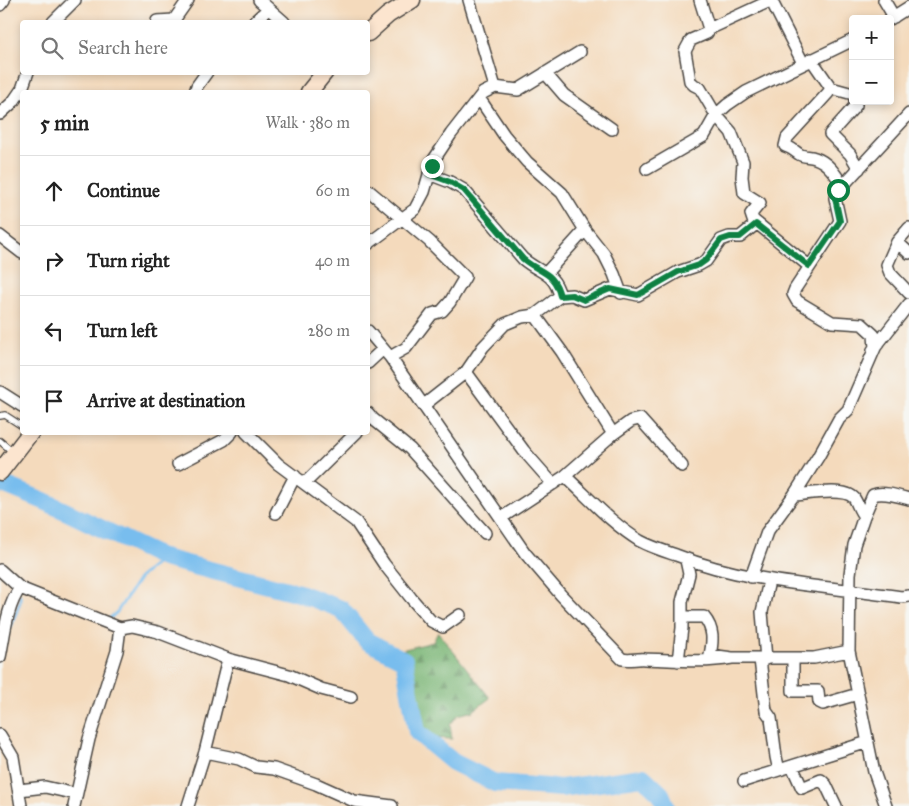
<!DOCTYPE html>
<meta charset="utf-8">
<style>
:root{--surface:#fff;--page:#f6f6f6;--text:#222;--muted:#767676;--line:#e0e0e0}
body{margin:0;font-family:"IM FELL Great Primer",serif;background:var(--page);color:var(--text)}
.controls{position:absolute;right:15px;top:15px;display:grid;overflow:hidden;border-radius:5px;box-shadow:0 2px 8px #0003}
.controls button{width:45px;height:45px;display:grid;place-items:center;padding:0;border:0;border-bottom:1px solid var(--line);background:var(--surface);color:var(--text);font:25px sans-serif}
.stop{position:absolute;width:15px;height:15px;margin:-11px;border:4px solid #0b8043;border-radius:50%;background:#fff}
.stop.end{background:#0b8043;border-color:#fff;box-shadow:0 1px 5px #0008}
.list{margin:0;padding:0;list-style:none}
h2{display:flex;justify-content:space-between;align-items:center;height:65px;margin:0;padding:0 20px;font-size:21px}
h2 small{font-size:16px;font-weight:400;color:var(--muted)}
.list li{display:grid;grid-template-columns:32px 1fr auto;gap:15px;align-items:center;box-sizing:border-box;height:70px;padding:0 20px;border-top:1px solid var(--line)}
.list b{display:block;font-size:19px;white-space:nowrap}
.list em{font-size:16px;font-style:normal;color:var(--muted)}
.icon{flex:none;width:28px;height:28px;fill:none;stroke:currentColor;stroke-width:2;stroke-linecap:round;stroke-linejoin:round}
.map{position:relative;flex:none;width:909px;height:806px;overflow:hidden}
.search{position:absolute;background:var(--surface);box-shadow:0 2px 8px #0003;left:20px;top:20px;width:350px;height:55px;display:flex;align-items:center;gap:12px;box-sizing:border-box;padding:0 18px;border-radius:5px;color:var(--muted);font-size:19px}
.panel{position:absolute;background:var(--surface);box-shadow:0 2px 8px #0003;left:20px;top:90px;width:350px;height:345px;border-radius:5px}
.map>svg:first-child{display:block}
.forest{fill:url(#forest-firs);stroke:#527050}
.lines{fill:none;stroke-linecap:round;stroke-linejoin:round}
.stream{stroke:#78bdee;stroke-width:3}
.river{stroke:#78bdee;stroke-width:18}
.lane-casing{stroke:#494541;stroke-width:8}
.street-casing{stroke:#494541;stroke-width:14}
.secondary-casing{stroke:#494541;stroke-width:19}
.lane{stroke:#fff;stroke-width:5.5}
.street{stroke:#fff;stroke-width:11}
.secondary{stroke:#fce5cf;stroke-width:16}
.route{stroke:#0b8043;stroke-width:6}
</style>
<div class="map">
<svg width="909" height="806" viewBox="0 0 909 806">
<defs>
<pattern id="forest-firs" width="22" height="20" patternUnits="userSpaceOnUse" patternTransform="scale(1.25)"><rect width="22" height="20" fill="#7ab676"/><path d="M5 1l3.5 6h-7zM16 11l3.5 6h-7z" fill="#649461"/></pattern>
</defs>
<rect width="100%" height="100%" fill="#f6f6f2"/>
<filter id="ink" filterUnits="userSpaceOnUse"><feTurbulence type="fractalNoise" baseFrequency=".02" numOctaves="2"/><feDisplacementMap in="SourceGraphic" scale="10" xChannelSelector="R" yChannelSelector="G"/><feConvolveMatrix kernelMatrix="1 2 1 2 8 2 1 2 1" color-interpolation-filters="sRGB"/></filter>
<filter id="wash" filterUnits="userSpaceOnUse"><feTurbulence type="fractalNoise" baseFrequency=".0096" numOctaves="4" result="noise"/><feDisplacementMap in="SourceGraphic" scale="20" xChannelSelector="R" yChannelSelector="G"/><feGaussianBlur stdDeviation="1.12" result="paint"/><feColorMatrix in="noise" values="0 0 0 0 0 0 0 0 0 0 0 0 0 0 0 0 0 1.4 0 .05"/><feComposite in="paint" operator="in"/></filter>
<g filter="url(#wash)">
<rect width="100%" height="100%" fill="#f4dabc"/>
<path class="forest" d="M438,632l52,66 -17,13 -15,4 -8,10 2,14 -19,-1 -13,-9 -19,-79 32,-8z"/>
<g class="lines">
<path class="stream" d="M109,619l8,-7 23,-35 23,-19
M11,627l9,-25v-7"/>
<path class="river" d="M0,483l44,18 119,57 136,35 42,16 26,32 37,19 13,72 36,30 42,21 66,5 82,-11 18,17 5,12"/>
</g>
</g>
<g filter="url(#ink)">
<g class="lines">
<g class="lane-casing">
<path id="lane" d="M0,416l5,-1 17,11
M0,441l14,12"/>
</g>
<g class="street-casing">
<path id="street" d="M259,0l25,22
M469,0l26,87
M700,0l9,29 -2,4 -16,7 -6,11 5,30 4,4 6,3 16,27 15,17 12,30 -1,15 2,16 16,10 -9,11 2,6 56,46
M771,0l32,63
M884,0l10,17
M0,5l4,-5
M890,19l19,-12
M157,21l17,-1 14,-20
M53,22l22,-22
M254,22l14,-13
M709,29l63,-29
M811,59l20,29 22,6
M545,73l19,22 48,34
M831,88l-3,5 -41,45 -2,8c6,1 9,5 14,8 4,3 11,2 16,4 13,4 21,17 28,28
M195,92l2,-6 10,-14
M479,98l25,37 23,27 35,31 23,37 19,24 10,20 7,19
M855,101l1,4 -26,29 20,20 9,15
M0,114l13,-12 9,-13 6,-17
M647,169l57,-33 12,-21 11,-10 19,-13 107,-52
M429,174l21,8 14,8 59,69c18,15 31,13 37,37
M368,190l61,51 36,36 -15,25 -8,9 -10,3 -26,34 -16,9
M909,228l-12,14 -10,23 3,8 19,20
M0,236l22,17
M897,242l12,11
M368,244l47,-35 9,-17 9,-31 18,-27 32,-41 12,-6 23,3 62,-38
M546,273l39,-43
M535,315l27,37 51,82
M368,331l22,26 135,196 36,42 61,64c8,2 15,-1 23,0 30,1 58,4 87,-1
M873,350l36,-46
M368,363l15,-14
M466,372l58,79 29,33
M0,392l22,14
M424,405l42,-33 17,-25 22,-23 17,-7 13,-2 25,-19 12,-1 12,5 26,-11 28,6 40,-23 21,-7 7,-4 15,-21 8,-3h11l16,-13
M368,413l5,6 37,30 75,84
M246,432l32,32 78,58 28,42 27,34 20,23 12,6 17,-12
M178,464l46,-24 8,-8
M565,476c24,22 47,48 75,65 11,6 24,10 36,14 71,28 149,31 225,42l8,-1
M305,483l52,-51
M794,495c14,-1 51,-8 60,3 4,6 5,13 10,18
M276,513l19,-37
M501,518l64,-42 48,-42 18,-13 9,-2 42,47
M0,570l20,18 100,40 12,-2 26,6 70,27 61,16 32,14 30,8
M751,577l16,-45 27,-37 24,-38 21,-38 9,-9 27,-62 -1,-13 -12,-11 -30,-2 -35,-21 -4,-7 2,-5 45,-68 -5,-23 3,-7 71,-77
M682,617h22c10,12 9,24 6,38l22,3h82l35,-7
M0,657c5,-24 6,-49 20,-69
M793,658v33h25l1,11 4,2 35,-10
M760,659l6,52 5,7 5,39 2,9 3,3
M766,659l-4,-47 7,-31
M678,661l4,-33v-26l7,-28 -3,-14
M0,735l13,22 8,49
M205,752l34,7 17,8 18,2 42,15 38,17 38,5
M792,766l10,22 19,-8 5,5 10,21
M744,781l124,-39
M19,790l26,-3 31,7
M74,806l15,-67 28,-88 3,-23
M188,806l17,-54 23,-93
M886,806l-12,-34 -25,-121 1,-77 4,-29 10,-29 9,-21c10,-4 25,1 36,4"/>
</g>
<g class="secondary-casing">
<path id="secondary" d="M368,33l20,-18 24,-15
M309,92l16,-20
M0,472l31,-40"/>
</g>
<use href="#lane" class="lane"/>
<use href="#street" class="street"/>
<use href="#secondary" class="secondary"/>
</g>
</g>
<g class="lines" filter="url(#ink)">
<path class="route" d="M432,166l-3,8 21,8 14,8 59,69c18,15 31,12 37,37l12,-1 12,5 26,-11 28,6 40,-23 21,-7 7,-5 15,-20 9,-3h10l16,-13 53,42 31,-45 -5,-23 3,-8"/>
</g>
</svg>
<div class="controls">
<button>+</button>
<button>−</button>
</div>
<div class="stop" style="left:838px;top:190px"></div>
<div class="stop end" style="left:432px;top:166px"></div>
<div class="search"><svg class="icon" aria-label="search" viewBox="0 0 24 24"><circle cx="10" cy="10" r="6"/><path d="M15 15l6 6"/></svg>Search here</div>
<section class="panel">
<h2>5 min<small>Walk · 380 m</small></h2>
<ul class="list">
<li><svg class="icon" aria-label="ahead" viewBox="0 0 24 24"><path d="M12 20V5M6 11l6-6 6 6"/></svg><div><b>Continue</b></div><em>60 m</em></li>
<li><svg class="icon" aria-label="right" viewBox="0 0 24 24"><path d="M7 20v-9h11M14 6l5 5-5 5"/></svg><div><b>Turn right</b></div><em>40 m</em></li>
<li><svg class="icon" aria-label="left" viewBox="0 0 24 24"><path d="M17 20v-9H6M10 6l-5 5 5 5"/></svg><div><b>Turn left</b></div><em>280 m</em></li>
<li><svg class="icon" aria-label="arrive" viewBox="0 0 24 24"><path d="M6 21V4h12l-3 4 3 4H6"/></svg><div><b>Arrive at destination</b></div></li>
</ul>
</section>
</div>
